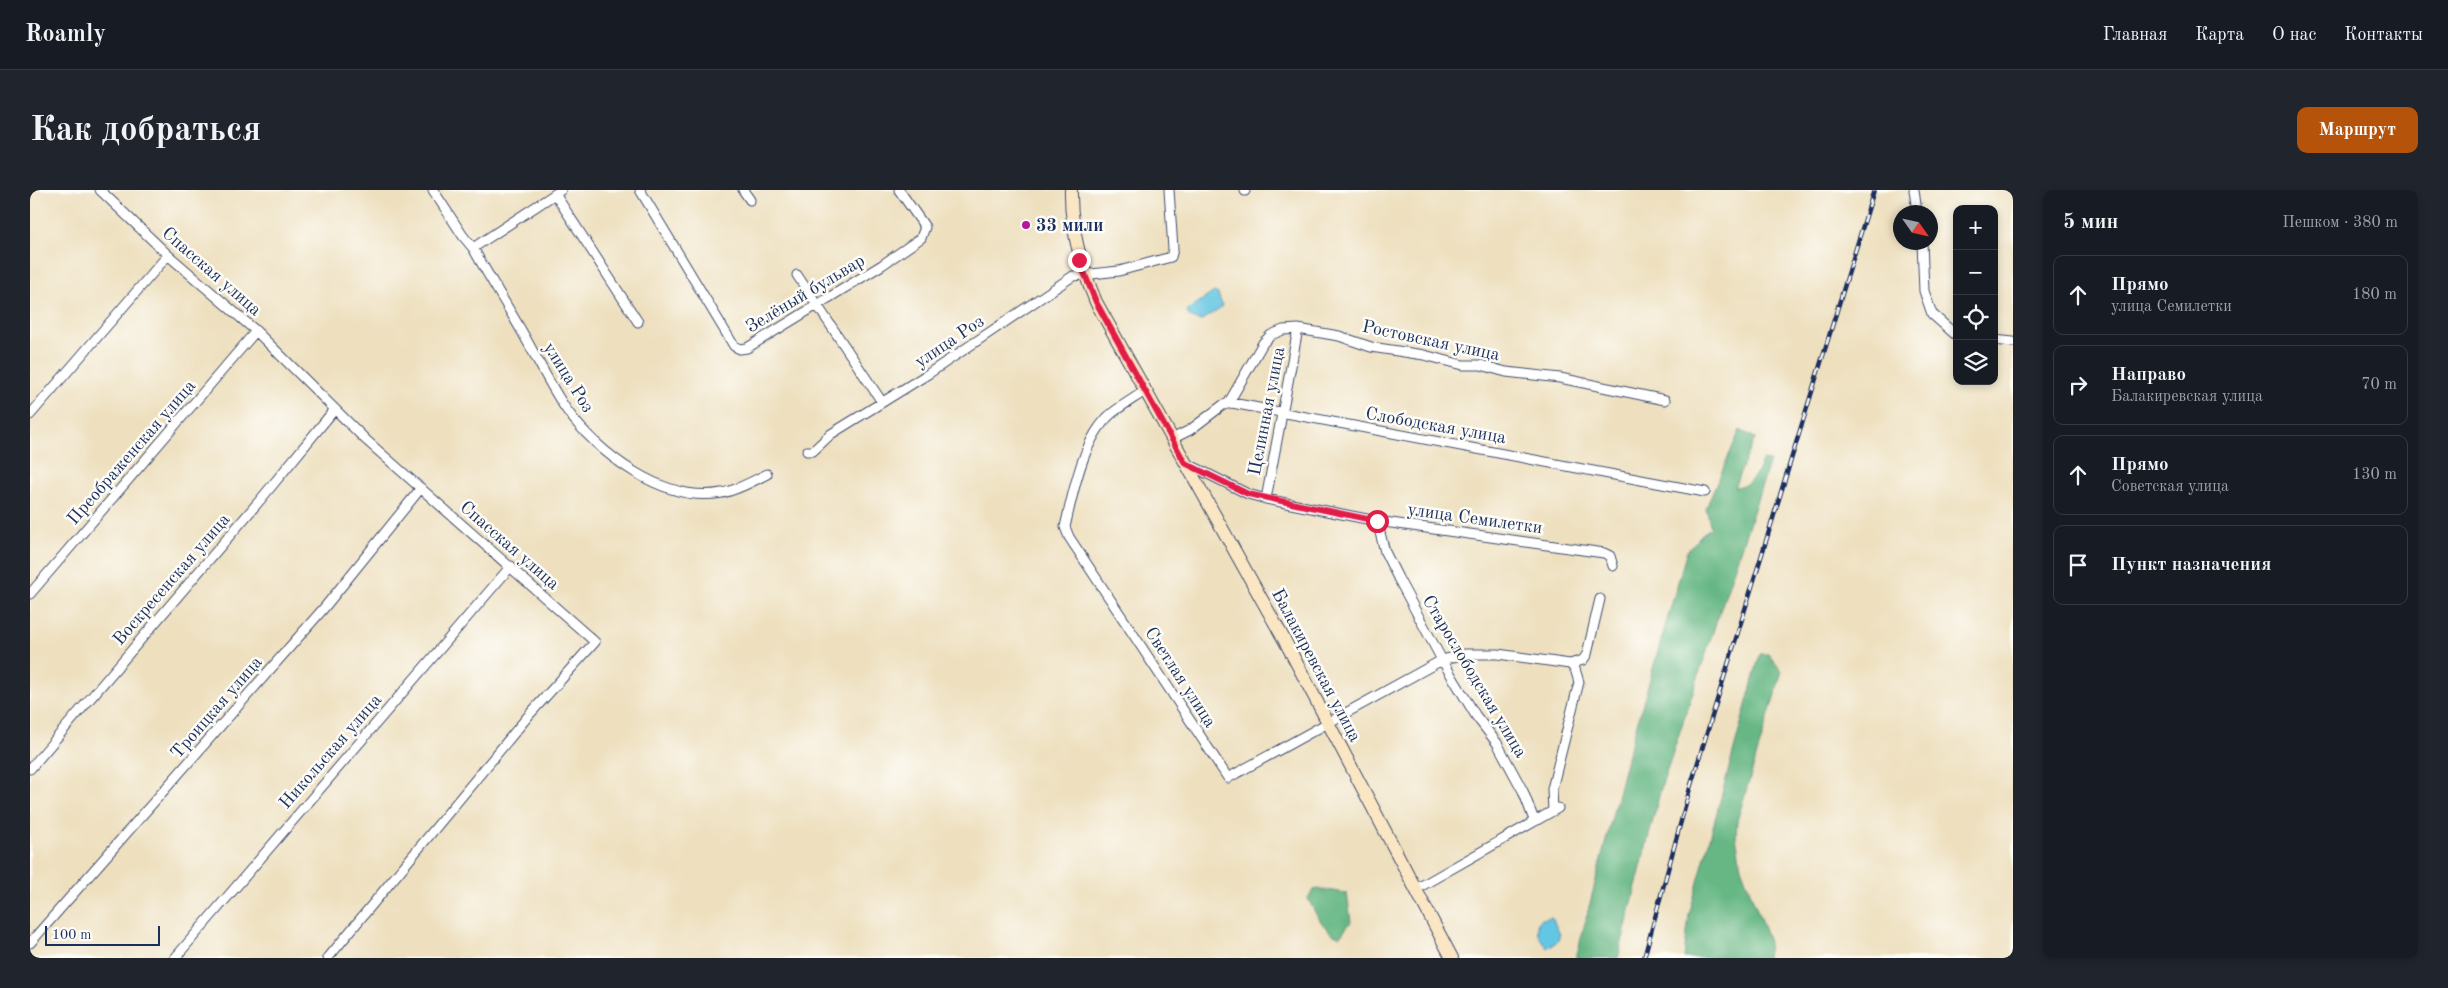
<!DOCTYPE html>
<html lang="ru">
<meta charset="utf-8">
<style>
:root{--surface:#171b24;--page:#20242c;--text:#f1f3f6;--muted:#9ea1a6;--line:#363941;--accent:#b45309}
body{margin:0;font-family:"Old Standard TT",serif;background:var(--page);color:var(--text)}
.controls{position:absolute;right:15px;top:15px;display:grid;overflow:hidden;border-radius:10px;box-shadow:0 2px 8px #0003}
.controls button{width:45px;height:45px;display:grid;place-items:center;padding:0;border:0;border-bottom:1px solid var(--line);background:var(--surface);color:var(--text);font:25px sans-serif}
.compass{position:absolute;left:1863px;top:15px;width:45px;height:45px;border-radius:50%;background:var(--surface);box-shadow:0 2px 8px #0003;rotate:124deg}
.scale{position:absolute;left:15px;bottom:12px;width:115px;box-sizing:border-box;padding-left:5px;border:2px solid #1b2f5e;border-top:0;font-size:14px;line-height:18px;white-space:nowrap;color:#1b2f5e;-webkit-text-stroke:4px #fdfcf7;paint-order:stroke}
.stop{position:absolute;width:15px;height:15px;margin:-11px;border:4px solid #e11d48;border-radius:50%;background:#fff}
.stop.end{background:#e11d48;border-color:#fff;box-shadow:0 1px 5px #0008}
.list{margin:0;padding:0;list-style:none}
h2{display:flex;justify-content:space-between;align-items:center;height:65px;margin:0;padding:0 20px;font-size:21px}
h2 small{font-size:16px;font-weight:400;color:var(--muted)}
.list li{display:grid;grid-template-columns:32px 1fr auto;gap:15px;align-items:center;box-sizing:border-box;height:80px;margin:0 10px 10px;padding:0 10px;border:1px solid var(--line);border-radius:10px}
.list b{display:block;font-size:19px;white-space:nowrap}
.list p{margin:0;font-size:16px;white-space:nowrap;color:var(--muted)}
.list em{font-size:16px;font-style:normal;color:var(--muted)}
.icon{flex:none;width:28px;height:28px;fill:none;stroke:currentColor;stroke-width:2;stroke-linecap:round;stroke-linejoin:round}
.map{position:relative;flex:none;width:1983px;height:768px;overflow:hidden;border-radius:10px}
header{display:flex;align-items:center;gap:30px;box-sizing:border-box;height:70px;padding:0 25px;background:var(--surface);border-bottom:1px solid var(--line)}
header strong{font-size:24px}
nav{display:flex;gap:28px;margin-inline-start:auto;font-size:18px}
.intro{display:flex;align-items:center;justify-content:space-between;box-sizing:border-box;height:120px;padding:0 30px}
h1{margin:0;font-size:35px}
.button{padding:12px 22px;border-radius:10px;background:var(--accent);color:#fff;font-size:18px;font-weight:700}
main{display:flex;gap:30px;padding:0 30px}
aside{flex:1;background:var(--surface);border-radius:10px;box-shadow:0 2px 8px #0003}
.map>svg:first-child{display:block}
.forest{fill:#66b784;stroke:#407371}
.water{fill:#64c6e2;stroke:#407aa0}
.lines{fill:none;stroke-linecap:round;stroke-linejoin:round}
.street-casing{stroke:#3b4a6d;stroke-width:11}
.secondary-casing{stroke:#3b4a6d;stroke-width:14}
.street{stroke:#fff;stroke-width:9}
.secondary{stroke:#fbe6c4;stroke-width:12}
.rail-casing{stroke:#1b2f5e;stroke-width:4.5}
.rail{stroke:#fdfcf7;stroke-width:2.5;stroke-dasharray:8;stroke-linecap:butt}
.route{stroke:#e11d48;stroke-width:6}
.poi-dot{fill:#b5179e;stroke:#fdfcf7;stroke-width:2}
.labels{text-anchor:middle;stroke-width:5;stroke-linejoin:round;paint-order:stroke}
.poi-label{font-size:18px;font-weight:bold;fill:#1b2f5e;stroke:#fdfcf7;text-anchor:start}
.street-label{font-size:18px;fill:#1b2f5e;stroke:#fdfcf7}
</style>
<header>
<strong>Roamly</strong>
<nav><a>Главная</a><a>Карта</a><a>О нас</a><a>Контакты</a></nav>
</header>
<div class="intro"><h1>Как добраться</h1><a class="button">Маршрут</a></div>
<main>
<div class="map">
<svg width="1983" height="768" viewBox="0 0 1983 768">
<rect width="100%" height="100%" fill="#fdfcf7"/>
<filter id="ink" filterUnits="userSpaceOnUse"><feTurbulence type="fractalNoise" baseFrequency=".02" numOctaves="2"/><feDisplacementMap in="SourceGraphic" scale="10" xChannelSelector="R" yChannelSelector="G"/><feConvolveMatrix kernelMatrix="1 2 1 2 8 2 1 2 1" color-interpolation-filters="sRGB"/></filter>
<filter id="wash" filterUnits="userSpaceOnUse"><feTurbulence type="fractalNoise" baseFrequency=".0096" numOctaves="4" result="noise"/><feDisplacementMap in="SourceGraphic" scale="20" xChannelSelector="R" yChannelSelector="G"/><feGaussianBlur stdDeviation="1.12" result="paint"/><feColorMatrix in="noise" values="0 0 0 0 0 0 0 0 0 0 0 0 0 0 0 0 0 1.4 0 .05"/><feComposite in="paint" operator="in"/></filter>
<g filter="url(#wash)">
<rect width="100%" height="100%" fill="#eee0bf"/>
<path class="forest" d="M1710,240l15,8 -21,49c18,-1 22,-13 29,-27l7,1 -109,327 -43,170h-42l51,-200 60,-207 15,-17 9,-6 -5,-20z
M1730,464h8l14,17 -45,150 -1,15 5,31 28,75 -2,16h-83l5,-43z
M1288,699l29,4 4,29 -11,14c-14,-1 -27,-26 -32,-38l6,-8z"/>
<path class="water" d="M1184,102l4,2 4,11 -2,4 -19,12 -11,-4 -3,-4 2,-4z
M1521,727l9,16 -2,8 -11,7c-6,-9 -14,-17 -8,-28z"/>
</g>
<g filter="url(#ink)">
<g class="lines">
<g class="street-casing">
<path id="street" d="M70,0l68,65 88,76 110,109 229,202 -66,73 -201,243
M403,0l30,46 10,12c15,27 32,54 48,82 15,26 28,54 45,79 31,44 98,95 156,84 16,-3 31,-12 45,-19
M610,0l94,156 6,3 7,-1 135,-83 39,-27 4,-11 -26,-37
M713,0l7,10
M1884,0l3,22
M1215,1v-1
M525,4l83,128
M1892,52l2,49 8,23 25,22
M443,58l88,-58
M767,85l85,127
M1964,150l19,2
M1116,200c-11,8 -24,15 -35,24 -28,24 -38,79 -46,113l4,10 159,241 214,-118 23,-6h33l72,10
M1198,214l35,-61 8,-8 12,-5 15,-1 41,7 32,11 53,8 39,10h18l25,7 54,6 105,22
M0,225l138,-160
M1142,249l18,-9 33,-25 9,-2 473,89
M777,261h6l18,-17 97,-60 145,-98 46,-5 52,-14 2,-8 -4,-59
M1156,273l62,31 18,5 111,22 227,32 6,3 3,10
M1236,309l32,-170
M1347,331l8,31 13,26 44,82 34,56 21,27 26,48 11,29
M0,404l226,-263
M0,579l231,-270 74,-90
M1523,621l-1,-22 27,-107 -4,-13 -5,-5 13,-4 4,-6 13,-55
M1386,699l142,-81
M0,753l294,-335 97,-120
M145,768l336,-392"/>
</g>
<g class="secondary-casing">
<path id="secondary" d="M1041,0c-1,39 10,76 25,112l190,341 166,315"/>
</g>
<use href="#street" class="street"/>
<use href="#secondary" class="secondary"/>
<g class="rail-casing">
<path id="rail" d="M1614,768l46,-170 184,-598"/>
</g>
<use href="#rail" class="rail"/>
</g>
</g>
<g class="lines" filter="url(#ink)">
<path class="route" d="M1049,70l17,42 89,161 63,31 129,27"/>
</g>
<circle class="poi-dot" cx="996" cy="35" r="5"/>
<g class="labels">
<g class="poi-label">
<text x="1006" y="41">33 мили</text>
</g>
<g class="street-label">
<text transform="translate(182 81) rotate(41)" y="6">Спасская улица</text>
<text transform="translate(775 103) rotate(-31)" y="6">Зелёный бульвар</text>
<text transform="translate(1401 150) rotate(12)" y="6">Ростовская улица</text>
<text transform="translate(919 151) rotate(-34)" y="6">улица Роз</text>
<text transform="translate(539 187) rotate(58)" y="6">улица Роз</text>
<text transform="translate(1236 221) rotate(-79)" y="6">Целинная улица</text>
<text transform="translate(1406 235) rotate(10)" y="6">Слободская улица</text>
<text transform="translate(101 262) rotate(-49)" y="6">Преображенская улица</text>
<text transform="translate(1445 328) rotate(8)" y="6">улица Семилетки</text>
<text transform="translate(480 355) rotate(41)" y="6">Спасская улица</text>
<text transform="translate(141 389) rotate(-49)" y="6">Воскресенская улица</text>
<text transform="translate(1287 475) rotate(62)" y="6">Балакиревская улица</text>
<text transform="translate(1445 486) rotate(59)" y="6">Старослободская улица</text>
<text transform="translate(1151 487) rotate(57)" y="6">Светлая улица</text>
<text transform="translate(186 517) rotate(-49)" y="6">Троицкая улица</text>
<text transform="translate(300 561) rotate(-49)" y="6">Никольская улица</text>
</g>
</g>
</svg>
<div class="controls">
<button>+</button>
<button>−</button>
<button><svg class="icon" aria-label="locate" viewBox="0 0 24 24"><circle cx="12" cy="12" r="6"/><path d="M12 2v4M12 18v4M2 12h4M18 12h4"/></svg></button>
<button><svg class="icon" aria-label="layers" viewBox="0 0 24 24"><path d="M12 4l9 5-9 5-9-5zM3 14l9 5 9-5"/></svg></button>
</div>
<svg class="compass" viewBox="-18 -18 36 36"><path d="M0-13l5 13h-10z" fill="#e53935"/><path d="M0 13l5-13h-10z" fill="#9ea1a6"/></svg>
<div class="scale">100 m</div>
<div class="stop" style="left:1347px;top:331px"></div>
<div class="stop end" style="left:1049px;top:70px"></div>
</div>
<aside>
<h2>5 мин<small>Пешком · 380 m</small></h2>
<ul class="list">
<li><svg class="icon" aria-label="ahead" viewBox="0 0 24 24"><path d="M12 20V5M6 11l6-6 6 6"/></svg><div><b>Прямо</b><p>улица Семилетки</p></div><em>180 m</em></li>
<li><svg class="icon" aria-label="right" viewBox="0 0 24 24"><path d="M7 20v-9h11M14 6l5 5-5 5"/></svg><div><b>Направо</b><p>Балакиревская улица</p></div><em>70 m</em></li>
<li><svg class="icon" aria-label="ahead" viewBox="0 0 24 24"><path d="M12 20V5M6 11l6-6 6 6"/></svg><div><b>Прямо</b><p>Советская улица</p></div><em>130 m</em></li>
<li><svg class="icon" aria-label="arrive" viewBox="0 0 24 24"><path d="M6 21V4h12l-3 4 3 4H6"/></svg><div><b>Пункт назначения</b></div></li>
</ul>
</aside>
</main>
